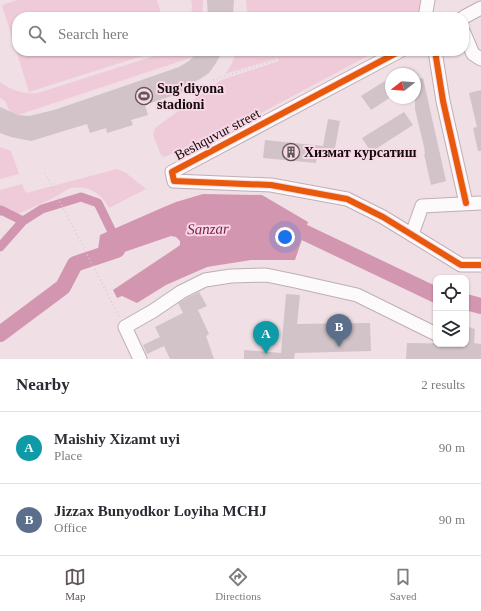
<!DOCTYPE html>
<meta charset="utf-8">
<style>
:root{--surface:#fff;--page:#f7f7f7;--text:#2b2b33;--muted:#7c7c81;--line:#e1e1e2;--accent:#615559}
body{margin:0;font-family:"Times New Roman",serif;background:var(--page);color:var(--text)}
.controls{position:absolute;right:12px;bottom:12px;display:grid;overflow:hidden;border-radius:8px;box-shadow:0 1px 3px #0004}
.controls button{width:36px;height:36px;display:grid;place-items:center;padding:0;border:0;border-bottom:1px solid var(--line);background:var(--surface);color:var(--text);font:20px sans-serif}
.compass{position:absolute;left:385px;top:68px;width:36px;height:36px;border-radius:50%;background:var(--surface);box-shadow:0 1px 3px #0004;rotate:253deg}
.you{position:absolute;left:285px;top:237px;width:14px;height:14px;margin:-10px;border:3px solid #fff;border-radius:50%;background:#1a73e8;box-shadow:0 0 0 6px #1a73e833}
.badge{display:grid;place-items:center;width:26px;height:26px;border-radius:50%;background:var(--accent);color:#fff;font-size:13px;font-weight:700}
.pin{position:absolute;translate:-50% -33px;filter:drop-shadow(0 1px 2px #0008)}
.pin::after{content:'';position:absolute;top:21px;width:14px;height:12px;background:inherit;clip-path:polygon(0 0,100% 0,50% 100%)}
.list{margin:0;padding:0;list-style:none}
h2{display:flex;justify-content:space-between;align-items:center;height:52px;margin:0;padding:0 16px;font-size:17px}
h2 small{font-size:13px;font-weight:400;color:var(--muted)}
.list li{display:grid;grid-template-columns:26px 1fr auto;gap:12px;align-items:center;box-sizing:border-box;height:72px;padding:0 16px;border-top:1px solid var(--line)}
.list b{display:block;font-size:15px;white-space:nowrap}
.list p{margin:0;font-size:13px;white-space:nowrap;color:var(--muted)}
.list em{font-size:13px;font-style:normal;color:var(--muted)}
.icon{flex:none;width:22px;height:22px;fill:none;stroke:currentColor;stroke-width:2;stroke-linecap:round;stroke-linejoin:round}
.map{position:relative;flex:none;width:481px;height:359px;overflow:hidden}
.search{position:absolute;background:var(--surface);box-shadow:0 1px 3px #0004;left:12px;right:12px;top:12px;height:44px;display:flex;align-items:center;gap:10px;box-sizing:border-box;padding:0 14px;border-radius:16px;color:var(--muted);font-size:15px}
.sheet{height:196px;background:var(--surface)}
nav{display:flex;justify-content:space-around;align-items:center;box-sizing:border-box;height:56px;border-top:1px solid var(--line);background:var(--surface);font-size:11px;color:var(--muted)}
nav a{display:grid;justify-items:center;gap:2px}
nav .on{color:var(--accent)}
.map>svg:first-child{display:block}
.green{fill:#efcbd9}
.water{fill:#d396b0}
.lines{fill:none;stroke-linecap:round;stroke-linejoin:round}
.canal{stroke:#d396b0;stroke-width:9}
.river{stroke:#d396b0;stroke-width:16}
.building{fill:#d1c3c8}
.minor-casing{stroke:#bdb0b5;stroke-width:15}
.path{stroke:#d3cfd1;stroke-width:1.5;stroke-dasharray:1 3;stroke-linecap:butt}
.minor{stroke:#fdfafb;stroke-width:13}
.cycleway-casing{stroke:#f7d8e4;stroke-width:8}
.cycleway{stroke:#e8590c;stroke-width:6}
.labels{text-anchor:middle;stroke-width:4;stroke-linejoin:round;paint-order:stroke}
.poi-label{font-size:14px;font-weight:bold;fill:#140a0e;stroke:#f7d8e4;text-anchor:start}
.street-label{font-size:14px;fill:#140a0e;stroke:#f7d8e4}
.water-label{font-size:15px;font-style:italic;fill:#7c1d4f;stroke:#f7d8e4}
</style>
<div class="map">
<svg width="481" height="359" viewBox="0 0 481 359">
<rect width="100%" height="100%" fill="#f0dfe5"/>
<path class="green" d="M17,0h140l5,17h-145v34h141l-129,41 -27,-87z
M191,0h12l-1,17h-11l1,-12z
M246,0h175l-2,17h-173l1,-7z
M167,51h31l-5,6 -175,58 -8,-3 -5,-11 -5,-3v-16c12,9 23,12 38,11l119,-38z
M237,51h140l-127,68 -86,38 -3,-2 -8,-20 2,-7 66,-48 58,-19 -1,-3 -53,16 6,-9z
M0,147l11,4 8,23 -19,5z
M117,169l9,4 20,16 -37,19c-8,-15 -20,-23 -38,-20 -6,2 -11,6 -16,9 -13,6 -27,13 -40,18l-15,-6v-19l22,-6 4,9z"/>
<path class="water" d="M203,194l59,1 46,27 -13,38h-44l-44,7 -41,18 -29,18 -15,-7 -5,2 -4,-8 63,-42 4,-3v-4l-4,-4 -5,-1 -73,25 -4,-9 4,-2 2,-15 64,-28 12,-5z"/>
<g class="lines">
<path class="canal" d="M0,211l1,-1 22,11 19,-12 39,-12 17,6 18,37
M0,247l23,-26"/>
<path class="river" d="M284,228h11l141,67
M466,302l15,4
M0,334l63,-47 12,-23 42,-14"/>
</g>
<path class="building" d="M207,0h27l-1,17h-25z
M198,51h25l-7,12 -7,10 -9,6 -10,5 2,5 -47,16 3,10 -17,5 2,5 -26,8 -1,-5 -16,5 -3,-9 -56,17 -20,-4 -11,-4v-26l18,8 11,1 25,-6 50,-17 75,-26 10,-6z
M391,77v20l-20,13 -10,-14z
M423,78l23,103 -15,4 -7,-31h1l-1,-7 -9,-38v-29z
M481,90v61h-3l-5,-23 4,-1 -8,-34z
M404,112l9,13 -42,27 -9,-14z
M328,119l12,2 -7,37 -16,-3 -1,8 -53,-5 2,-18 58,6z
M199,292l8,14 -9,4 11,24 -3,2 8,23h-44l-6,-13 -17,8 -4,-9 17,-8 -5,-10 28,-14 -5,-10 7,-4z
M286,294l14,1 -3,29 73,-1 1,28 -76,2 -1,6h-50v-9l37,3z
M466,326l9,3 -1,14 7,1v15h-75l1,-16 59,1z"/>
<g class="lines">
<g class="minor-casing">
<path id="minor" d="M425,17l3,-17
M464,17l17,-9
M464,33l9,21 8,5
M400,51l-228,121 2,9 97,4 76,14 36,18 78,48h20
M435,51l8,50 23,102
M412,234l10,-28 59,-3
M140,359l-15,-32 28,-16 28,-19 24,-12 26,-4 35,-1 29,6 62,14 79,39"/>
</g>
<path class="path" d="M213,80l66,-21
M45,173l75,145"/>
<use href="#minor" class="minor"/>
<g class="cycleway-casing">
<path id="cycleway" d="M400,51l-228,121 2,9 97,4 76,14 36,18 78,48h20
M435,51l8,50 23,102"/>
</g>
<use href="#cycleway" class="cycleway"/>
</g>
<defs>
<g id="stadium-ring" transform="scale(0.9)"><circle r="9.5" fill="#f7d8e4" stroke="#615559" stroke-width="1.5"/><path d="M0-5a6.5 5 0 1 0 0 10a6.5 5 0 1 0 0-10ZM-3.5-1.8h7v3.6h-7Z" fill="#615559"/></g>
<g id="building-ring" transform="scale(0.9)"><circle r="9.5" fill="#f7d8e4" stroke="#615559" stroke-width="1.5"/><path d="M-4-6H4V6H1V3H-1V6H-4ZM-2.5-4.3h1.7v1.8h-1.7ZM.8-4.3h1.7v1.8H.8ZM-2.5-1h1.7V.8h-1.7ZM.8-1h1.7V.8H.8Z" fill="#615559"/></g>
</defs>
<g fill-rule="evenodd">
<use href="#stadium-ring" x="144" y="96"/>
<use href="#building-ring" x="291" y="152"/>
</g>
<g class="labels">
<g class="poi-label">
<text x="157" y="93">Sug'diyona<tspan x="157" dy="16">stadioni</tspan></text>
<text x="304" y="157">Хизмат курсатиш</text>
</g>
<g class="street-label">
<text transform="translate(217 134) rotate(-28)" y="5">Beshquvur street</text>
</g>
<g class="water-label">
<text transform="translate(208 229) rotate(-1)" y="5">Sanzar</text>
</g>
</g>
</svg>
<div class="controls">
<button><svg class="icon" aria-label="locate" viewBox="0 0 24 24"><circle cx="12" cy="12" r="6"/><path d="M12 2v4M12 18v4M2 12h4M18 12h4"/></svg></button>
<button><svg class="icon" aria-label="layers" viewBox="0 0 24 24"><path d="M12 4l9 5-9 5-9-5zM3 14l9 5 9-5"/></svg></button>
</div>
<svg class="compass" viewBox="-18 -18 36 36"><path d="M0-13l5 13h-10z" fill="#e53935"/><path d="M0 13l5-13h-10z" fill="#7c7c81"/></svg>
<div class="you"></div>
<div class="pin badge" style="left:266px;top:354px;background:#0f9aa8">A</div>
<div class="pin badge" style="left:339px;top:347px;background:#5c6f8a">B</div>
<div class="search"><svg class="icon" aria-label="search" viewBox="0 0 24 24"><circle cx="10" cy="10" r="6"/><path d="M15 15l6 6"/></svg>Search here</div>
</div>
<section class="sheet">
<h2>Nearby<small>2 results</small></h2>
<ul class="list">
<li><span class="badge" style="background:#0f9aa8">A</span><div><b>Maishiy Xizamt uyi</b><p>Place</p></div><em>90 m</em></li>
<li><span class="badge" style="background:#5c6f8a">B</span><div><b>Jizzax Bunyodkor Loyiha MCHJ</b><p>Office</p></div><em>90 m</em></li>
</ul>
</section>
<nav>
<a class="on"><svg class="icon" aria-label="map" viewBox="0 0 24 24"><path d="M3 6l6-2 6 2 6-2v14l-6 2-6-2-6 2zM9 4v14M15 6v14"/></svg>Map</a>
<a><svg class="icon" aria-label="directions" viewBox="0 0 24 24"><path d="M12 3l9 9-9 9-9-9zM9 14v-3h6M13 9l2 2-2 2"/></svg>Directions</a>
<a><svg class="icon" aria-label="saved" viewBox="0 0 24 24"><path d="M7 4h10v16l-5-4-5 4z"/></svg>Saved</a>
</nav>
